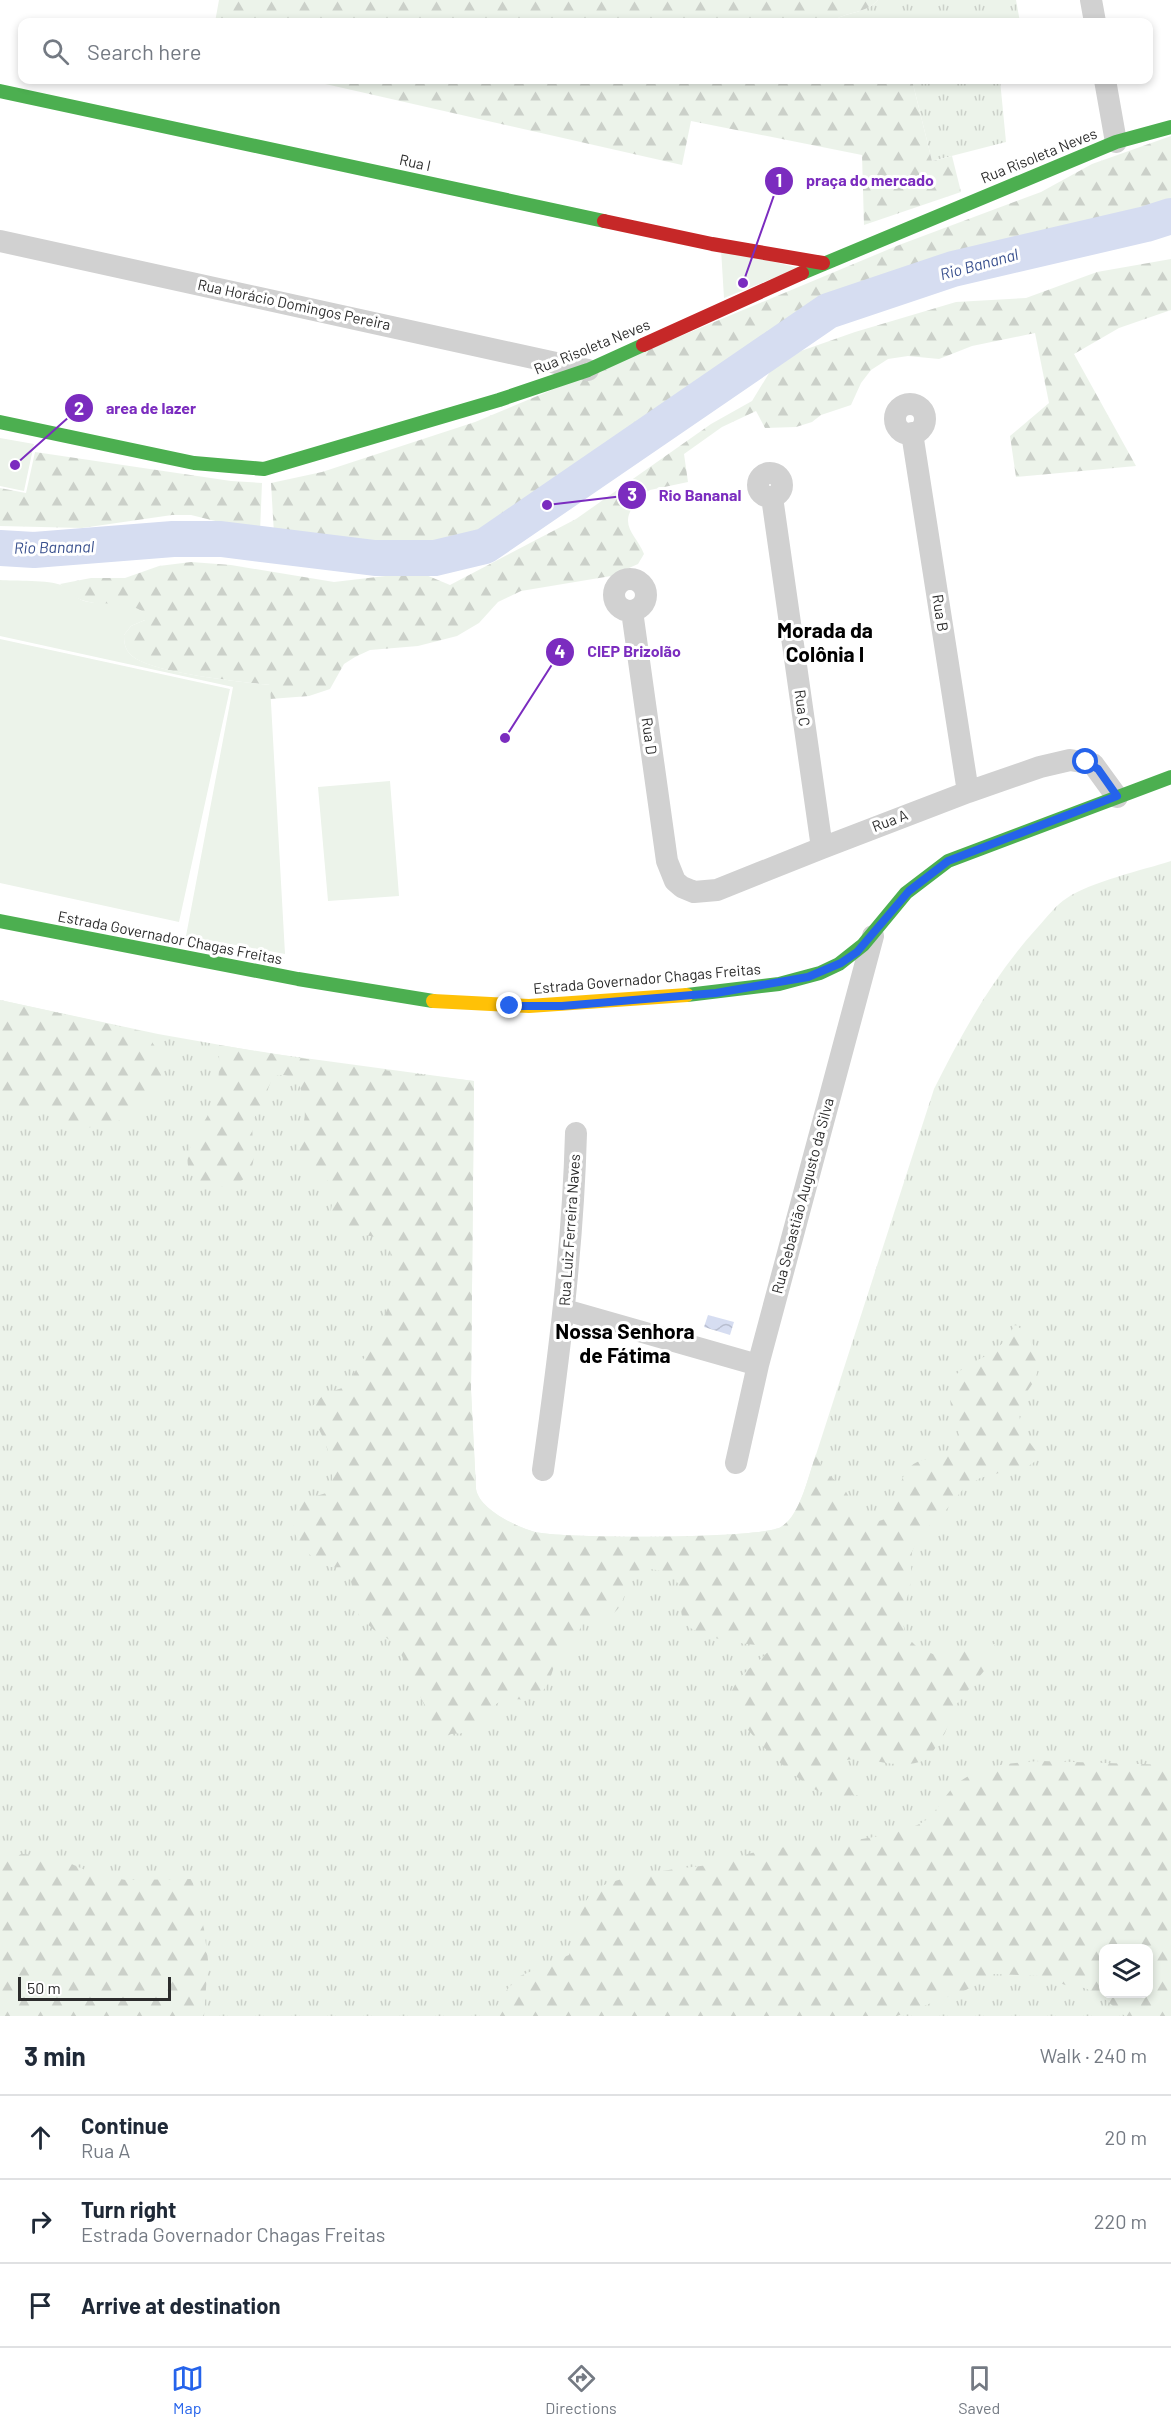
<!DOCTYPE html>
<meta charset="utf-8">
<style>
:root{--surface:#fff;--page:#f6f6f7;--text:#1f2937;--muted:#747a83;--line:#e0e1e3;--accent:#2563eb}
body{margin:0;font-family:Barlow,sans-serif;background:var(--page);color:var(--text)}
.controls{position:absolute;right:18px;bottom:18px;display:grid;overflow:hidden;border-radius:12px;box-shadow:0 3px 9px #0003}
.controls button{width:54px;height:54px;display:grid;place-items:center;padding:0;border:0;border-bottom:2px solid var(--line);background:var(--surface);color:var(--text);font:30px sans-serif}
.scale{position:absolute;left:18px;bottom:15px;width:153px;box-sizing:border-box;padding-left:6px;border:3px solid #2c2c2c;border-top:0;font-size:16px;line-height:21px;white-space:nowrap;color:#2c2c2c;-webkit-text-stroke:4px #fff;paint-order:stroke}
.stop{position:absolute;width:18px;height:18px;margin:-14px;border:4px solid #2563eb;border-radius:50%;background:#fff}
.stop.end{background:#2563eb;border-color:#fff;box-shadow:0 2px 6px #0008}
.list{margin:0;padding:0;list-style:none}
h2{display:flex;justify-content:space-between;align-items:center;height:78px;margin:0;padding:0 24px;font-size:26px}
h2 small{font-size:20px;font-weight:400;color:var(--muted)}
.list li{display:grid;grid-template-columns:39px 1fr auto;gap:18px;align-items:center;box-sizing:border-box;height:84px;padding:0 24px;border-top:2px solid var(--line)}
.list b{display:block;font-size:22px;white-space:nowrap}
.list p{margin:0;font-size:20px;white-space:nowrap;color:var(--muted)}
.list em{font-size:20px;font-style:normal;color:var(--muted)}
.icon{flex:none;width:33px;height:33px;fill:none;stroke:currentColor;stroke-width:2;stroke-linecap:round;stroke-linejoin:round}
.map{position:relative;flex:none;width:1171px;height:2016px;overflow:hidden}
.search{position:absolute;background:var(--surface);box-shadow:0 3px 9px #0003;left:18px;right:18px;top:18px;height:66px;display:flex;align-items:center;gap:15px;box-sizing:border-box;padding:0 21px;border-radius:12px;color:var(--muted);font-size:22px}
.sheet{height:330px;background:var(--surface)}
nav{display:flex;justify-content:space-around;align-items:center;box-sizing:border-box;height:84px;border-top:2px solid var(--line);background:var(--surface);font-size:16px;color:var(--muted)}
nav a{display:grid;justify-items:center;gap:3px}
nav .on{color:var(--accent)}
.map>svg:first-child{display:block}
.grass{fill:url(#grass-tufts);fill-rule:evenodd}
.forest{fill:url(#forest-firs);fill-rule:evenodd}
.park{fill:#ecf3ea}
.water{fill:url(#water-waves)}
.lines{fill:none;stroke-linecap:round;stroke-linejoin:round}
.river{stroke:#d6ddf1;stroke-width:36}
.street{stroke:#d1d1d1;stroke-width:22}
.fast{stroke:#4caf50;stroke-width:14}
.slow{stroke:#ffc107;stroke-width:14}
.jam{stroke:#c62828;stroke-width:14}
.route{stroke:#2563eb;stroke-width:8}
.labels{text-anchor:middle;stroke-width:6;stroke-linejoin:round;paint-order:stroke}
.street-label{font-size:15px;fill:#2c2c2c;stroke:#fff}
.water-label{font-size:16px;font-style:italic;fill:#39508e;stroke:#fff}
.district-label{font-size:21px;font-weight:bold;fill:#000;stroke:#fff}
.leader{fill:none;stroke:#7b2cbf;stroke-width:2}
.callout-dot{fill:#7b2cbf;stroke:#fff;stroke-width:2}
.mark-label{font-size:18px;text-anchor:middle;font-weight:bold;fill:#fff}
.callout-label{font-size:16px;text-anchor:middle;font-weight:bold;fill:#7b2cbf;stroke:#fff;stroke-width:6;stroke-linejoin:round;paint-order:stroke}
</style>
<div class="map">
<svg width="1171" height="2016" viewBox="0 0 1171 2016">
<defs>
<pattern id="grass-tufts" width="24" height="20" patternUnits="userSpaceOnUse" patternTransform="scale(1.5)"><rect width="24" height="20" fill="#ecf3ea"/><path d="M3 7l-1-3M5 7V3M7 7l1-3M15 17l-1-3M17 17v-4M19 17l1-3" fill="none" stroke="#cbd0c9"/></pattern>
<pattern id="forest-firs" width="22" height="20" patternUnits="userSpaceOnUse" patternTransform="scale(1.5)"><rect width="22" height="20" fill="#ecf3ea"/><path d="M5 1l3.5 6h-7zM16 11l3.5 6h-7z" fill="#cbd0c9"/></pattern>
<pattern id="water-waves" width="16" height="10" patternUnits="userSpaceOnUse" patternTransform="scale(1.5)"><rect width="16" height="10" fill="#d6ddf1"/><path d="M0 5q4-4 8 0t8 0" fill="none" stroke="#b8becf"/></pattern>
</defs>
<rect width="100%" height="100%" fill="#fff"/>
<path class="grass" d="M878,0h138l4,22h-188c13,-11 35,-8 46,-22z
M912,80h88l6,62 -74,19z
M1171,861v1155h-1171v-1016l158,34 102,18 214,29 -3,309 5,99c3,20 40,38 59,43 29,7 225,7 246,-5 19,-11 25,-44 32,-63l121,-375c29,-58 60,-114 104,-162 9,-10 18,-22 29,-29 23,-16 76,-28 104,-37zM1104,1948h44v46h-44z"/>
<path class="forest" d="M219,0h659c-11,14 -33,11 -46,22h-617z
M321,80h591l20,81 20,-5 9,36 -97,33 -2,-70 -171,-34 -9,44 -361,-82z
M1171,136v76l-103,25 -22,1 -104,27 -67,22 -52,20 -150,101 -102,74 -73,45 -26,10 -45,10 -23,1 -130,-14 -3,-51 51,-11 153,-50 424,-177 142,-53 51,-28z
M1171,259v51l-52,18 -45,26 62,112 -120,11 -6,-41 39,-33 -14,-70 -63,13 -33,13 -31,-3 -20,3 -17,11 -10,13 -10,22 -30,10 -9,7 -16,5 -31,1 -9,-17 -34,16 -38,27 4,28 -38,8c-8,4 -12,11 -17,17 -14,19 5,30 11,47l-6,10 -27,12 -90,15 -23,11 -19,21 -22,13 -39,10 -48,4 -15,7 -11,7 -14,25 -21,7 -39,3v-14c-29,-3 -118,-12 -138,-29 -7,-6 -8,-13 -8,-21l7,-9 14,-6 -3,-9c-21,-8 -49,-4 -67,-14 -5,-3 -10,-8 -15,-13l31,-6h34l34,-12 32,-4 40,3 103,17 77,-9 15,2 24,10 126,-66 135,-95 41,-23 22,-36 7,-7 74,-26 101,-30 70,-4 71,-26z
M35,452l196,29 31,2 -2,49 -69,-17h-19l-90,13 -82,-2v-38l26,5z
M0,1000l141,31c13,10 17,19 20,35 7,50 -58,63 -94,63l-14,-16 -17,-4 -36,3z
M219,1045l131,21 124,15 -3,309 5,99c3,20 40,38 59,43 29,7 226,7 246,-5 19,-11 28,-53 35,-73l9,18 19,16 13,24 9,9c43,4 23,-33 44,-54 9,-9 24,-8 35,-14 6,-3 11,-7 16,-11 -4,-16 -12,-33 -11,-50 1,-24 25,-29 41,-39 11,-7 18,-18 24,-28 16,9 26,30 22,48 -2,10 -10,17 -14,25 -11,21 5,44 18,59l-11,8 -50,13 -16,10 -22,27 -23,20 -7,17 -2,37 -9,26 5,21 12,12 15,6h15l47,-10 -11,27 -29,35 -10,27 -17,26c-34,14 -52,-4 -82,1l-7,8 7,11 22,15c-17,2 -34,4 -50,-3 -21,-9 -94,-75 -87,-97 6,-21 30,-32 42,-48 -19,0 -75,-7 -87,-22 -9,-11 -2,-25 -6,-36 -6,-18 -33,-23 -47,-15 -12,26 -9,50 -46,43 -6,10 -11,22 -18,32 -4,5 -10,9 -13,14 -4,8 -5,18 -11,26 -20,29 -46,-14 -65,44l-29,2 -11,6 -38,-84 -12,-16 -14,-8 -17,-16 -10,-43 -3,-6c-6,0 -14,1 -19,-1 -22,-9 -47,-40 -26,-63 6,-6 22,-8 30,-12 5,-40 -9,-48 -20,-83l13,-14 21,-7 21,-32 22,-47 5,-18 -3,-41 -9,-11 -38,-7 -13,-10c0,-13 5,-23 3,-37 -12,-8 -28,-17 -34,-32 -5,-11 4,-20 5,-31 3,-14 -2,-29 -7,-42 -28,-11 -25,2 -33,22 -3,7 -9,13 -11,20 -3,16 5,35 -3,50 -4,8 -12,13 -21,15 -9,2 -24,-1 -31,-6 -29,-21 11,-57 17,-81 5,-18 4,-36 4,-54z
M1041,1761l130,4v251h-46l-24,-20 -16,-8 -14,-1 -31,-11 -46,-2 -28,16 -69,26h-405l11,-22 17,-18 49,-21c9,-20 8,-48 24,-63 21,-19 99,-24 129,-29 11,-3 23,-9 34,-11 39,-9 80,-8 118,-15 17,-4 38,-7 52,-17 11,-8 20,-28 33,-38 25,-18 53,-19 82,-21zM1104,1948h44v46h-44z
M22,1854l34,3 40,18 30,5 66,-1 12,50 4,31 -4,56h-204v-155z"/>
<path class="park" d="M721,249l78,19 -75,30z
M0,438l34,6 -10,47 -24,-5z
M0,580c14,1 50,0 61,5 9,4 13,13 23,16 19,5 48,-2 62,14l-1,5 -14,6 -7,9c0,8 1,15 8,21 21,17 109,26 138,29l15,269 -99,-18 47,-249 -233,-51z
M0,639l230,50 -51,233 -179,-39z
M390,781l9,115 -71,5 -10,-114z"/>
<path class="water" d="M708,1315l26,7 -4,13 -26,-8z"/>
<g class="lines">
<path class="river" d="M0,548l34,2 139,-11h48l154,19h60l50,-12 343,-235 125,-42 193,-45 25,-8"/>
<path class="street" d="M1091,0l4,22
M1105,80l11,62
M0,241l588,129
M895 419a15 15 0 1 1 30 0a15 15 0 1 1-30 0Z
M912,433l56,359
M758 485a12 12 0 1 1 24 0a12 12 0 1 1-24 0Z
M772,497l50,351
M614 595a16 16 0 1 1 32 0a16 16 0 1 1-32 0Z
M632,611l35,250 8,20 7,6 12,5 23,-2 105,-42 146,-56 72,-25 30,-7 23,4 24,33
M565,1310l193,55
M736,1463l22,-98 115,-429
M543,1470c16,-113 30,-224 33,-337"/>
<path class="fast" d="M0,91l604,130
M802,273l314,-131 55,-15
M0,422l194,41 70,6 235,-69 89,-30 55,-25
M0,921l298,58 135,22
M687,995l92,-11 41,-11 19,-9 24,-19 43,-52 42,-32 223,-84"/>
<path class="slow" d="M433,1001l96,5 158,-11"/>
<path class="jam" d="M604,221l108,23 111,19
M643,345l159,-72"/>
</g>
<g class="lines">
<path class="route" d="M510,1006h52l154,-13 92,-16 33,-14 16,-11 52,-61 39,-30 169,-65 -19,-27 -12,-7"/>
</g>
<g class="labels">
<g class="street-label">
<text transform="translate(1039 156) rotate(-22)" y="5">Rua Risoleta Neves</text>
<text transform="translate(415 163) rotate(12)" y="5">Rua I</text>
<text transform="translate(294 305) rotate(12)" y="5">Rua Horácio Domingos Pereira</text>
<text transform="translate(592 347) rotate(-22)" y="5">Rua Risoleta Neves</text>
<text transform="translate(940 613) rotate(81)" y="5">Rua B</text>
<text transform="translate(802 708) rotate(82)" y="5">Rua C</text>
<text transform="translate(649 736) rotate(82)" y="5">Rua D</text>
<text transform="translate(890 821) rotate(-21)" y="5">Rua A</text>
<text transform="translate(170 938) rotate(11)" y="5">Estrada Governador Chagas Freitas</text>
<text transform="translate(647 979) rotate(-5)" y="5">Estrada Governador Chagas Freitas</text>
<text transform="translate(803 1196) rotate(-75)" y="5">Rua Sebastião Augusto da Silva</text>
<text transform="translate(570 1230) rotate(-86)" y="5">Rua Luiz Ferreira Naves</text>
</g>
<g class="water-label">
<text transform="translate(979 264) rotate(-15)" y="6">Rio Bananal</text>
<text transform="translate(54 547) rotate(-1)" y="6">Rio Bananal</text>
</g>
<g class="district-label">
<text x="825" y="638">Morada da<tspan x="825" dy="24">Colônia I</tspan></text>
<text x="625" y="1339">Nossa Senhora<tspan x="625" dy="24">de Fátima</tspan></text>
</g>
</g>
<path class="leader" d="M743 283L779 181M15 465L79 408M547 505L632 495M505 738L560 652"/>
<g class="callout-dot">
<circle cx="743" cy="283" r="6"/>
<circle cx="15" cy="465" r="6"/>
<circle cx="547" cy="505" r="6"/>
<circle cx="505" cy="738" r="6"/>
<circle cx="779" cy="181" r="15"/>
<circle cx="79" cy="408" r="15"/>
<circle cx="632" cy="495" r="15"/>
<circle cx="560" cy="652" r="15"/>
</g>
<g class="mark-label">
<text x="779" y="187">1</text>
<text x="79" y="415">2</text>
<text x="632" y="501">3</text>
<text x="560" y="658">4</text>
</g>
<g class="callout-label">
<text x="870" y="186">praça do mercado</text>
<text x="151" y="414">area de lazer</text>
<text x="700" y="501">Rio Bananal</text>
<text x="634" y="657">CIEP Brizolão</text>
</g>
</svg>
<div class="controls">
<button><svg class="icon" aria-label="layers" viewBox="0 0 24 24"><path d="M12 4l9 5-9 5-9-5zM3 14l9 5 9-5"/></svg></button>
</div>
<div class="scale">50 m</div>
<div class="stop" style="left:1086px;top:762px"></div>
<div class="stop end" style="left:510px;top:1006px"></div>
<div class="search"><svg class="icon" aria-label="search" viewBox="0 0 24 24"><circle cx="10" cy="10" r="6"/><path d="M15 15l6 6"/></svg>Search here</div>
</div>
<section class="sheet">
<h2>3 min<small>Walk · 240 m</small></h2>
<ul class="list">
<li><svg class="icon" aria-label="ahead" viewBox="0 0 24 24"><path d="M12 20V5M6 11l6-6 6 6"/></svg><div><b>Continue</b><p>Rua A</p></div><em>20 m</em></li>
<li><svg class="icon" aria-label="right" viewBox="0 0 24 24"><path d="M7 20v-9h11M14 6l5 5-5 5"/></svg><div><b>Turn right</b><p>Estrada Governador Chagas Freitas</p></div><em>220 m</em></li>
<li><svg class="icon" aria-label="arrive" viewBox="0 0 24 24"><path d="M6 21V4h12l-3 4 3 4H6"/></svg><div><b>Arrive at destination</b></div></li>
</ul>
</section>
<nav>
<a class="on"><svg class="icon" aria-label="map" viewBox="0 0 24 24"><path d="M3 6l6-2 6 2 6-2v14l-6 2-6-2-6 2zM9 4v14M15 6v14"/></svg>Map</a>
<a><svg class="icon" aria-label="directions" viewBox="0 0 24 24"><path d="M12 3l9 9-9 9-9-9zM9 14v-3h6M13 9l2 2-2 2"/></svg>Directions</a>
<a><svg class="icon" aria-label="saved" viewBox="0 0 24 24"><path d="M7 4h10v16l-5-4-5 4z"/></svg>Saved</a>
</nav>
